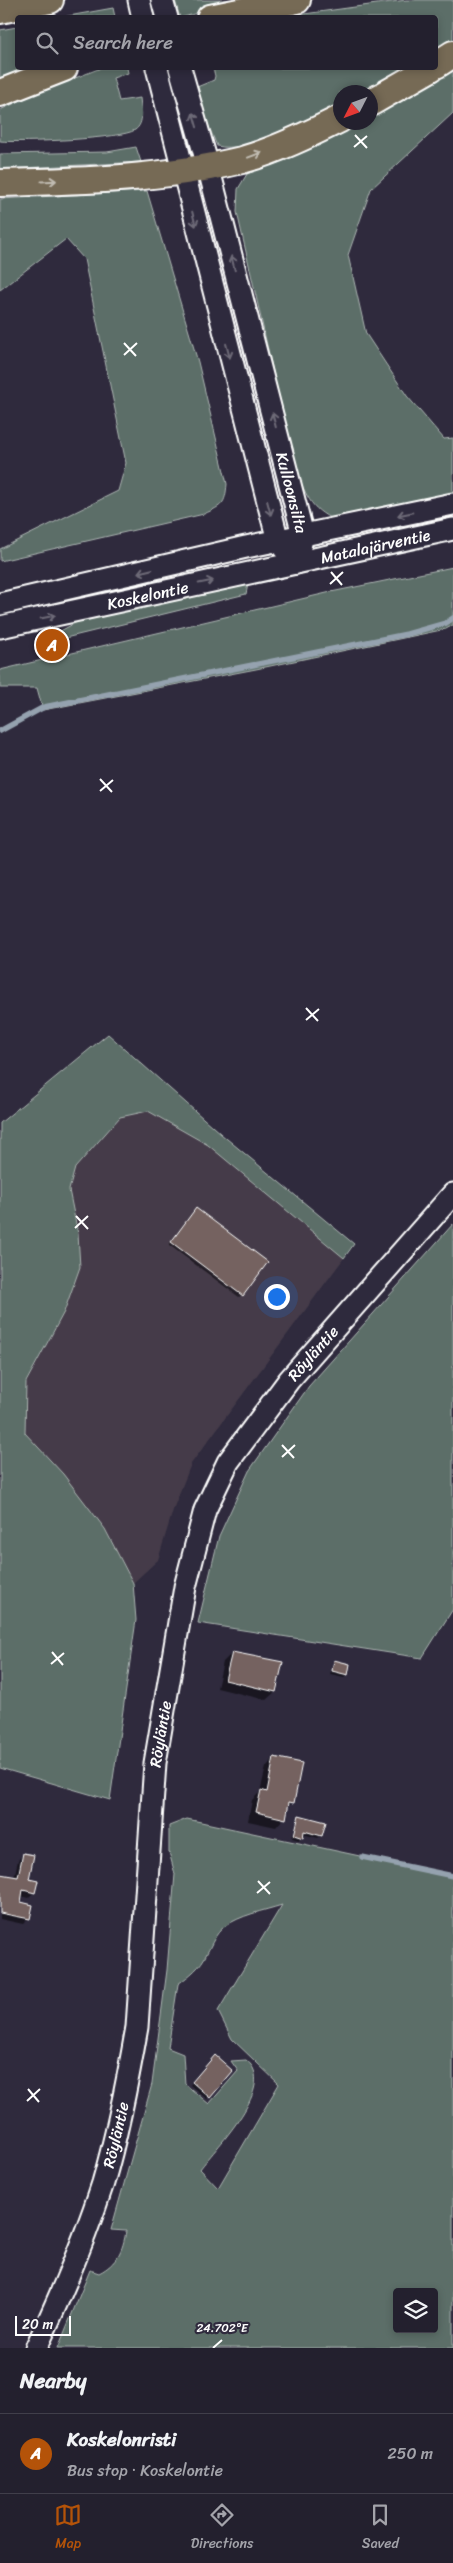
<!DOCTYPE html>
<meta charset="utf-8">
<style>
:root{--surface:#23202e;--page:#2f2d3a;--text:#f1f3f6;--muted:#a3a3aa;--line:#403e4a;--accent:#b45309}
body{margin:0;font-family:Sriracha,sans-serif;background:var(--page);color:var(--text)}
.controls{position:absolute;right:15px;bottom:15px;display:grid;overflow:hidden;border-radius:5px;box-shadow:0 2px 8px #0003}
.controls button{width:45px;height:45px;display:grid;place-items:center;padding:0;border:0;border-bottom:1px solid var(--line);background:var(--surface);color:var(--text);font:25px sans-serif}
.compass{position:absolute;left:333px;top:85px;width:45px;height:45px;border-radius:50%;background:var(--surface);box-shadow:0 2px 8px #0003;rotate:228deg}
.scale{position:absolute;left:15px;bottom:12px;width:56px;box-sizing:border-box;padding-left:5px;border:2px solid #fff;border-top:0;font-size:14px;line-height:18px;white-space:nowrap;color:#fff;-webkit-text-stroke:4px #2f2a3d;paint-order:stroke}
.you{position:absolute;left:276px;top:1296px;width:18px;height:18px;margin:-12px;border:4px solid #fff;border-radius:50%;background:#1a73e8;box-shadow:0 0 0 8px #1a73e833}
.badge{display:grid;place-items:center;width:32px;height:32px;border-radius:50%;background:var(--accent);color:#fff;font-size:16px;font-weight:700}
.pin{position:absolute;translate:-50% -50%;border:2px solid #fff;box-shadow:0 1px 5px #0006}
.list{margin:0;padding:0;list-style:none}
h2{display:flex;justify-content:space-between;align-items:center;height:65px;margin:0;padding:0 20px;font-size:21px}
h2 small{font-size:16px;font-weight:400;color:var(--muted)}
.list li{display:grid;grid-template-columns:32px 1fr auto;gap:15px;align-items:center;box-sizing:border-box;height:80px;padding:0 20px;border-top:1px solid var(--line)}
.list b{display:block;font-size:19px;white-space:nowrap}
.list p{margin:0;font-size:16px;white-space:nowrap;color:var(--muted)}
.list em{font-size:16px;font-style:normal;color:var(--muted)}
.icon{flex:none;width:28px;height:28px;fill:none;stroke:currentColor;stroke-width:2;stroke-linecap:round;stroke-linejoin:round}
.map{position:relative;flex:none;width:453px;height:2348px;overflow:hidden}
.search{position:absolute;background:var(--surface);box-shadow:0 2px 8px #0003;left:15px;right:15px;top:15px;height:55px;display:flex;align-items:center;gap:12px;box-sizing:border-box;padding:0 18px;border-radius:5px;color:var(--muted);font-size:19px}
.sheet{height:145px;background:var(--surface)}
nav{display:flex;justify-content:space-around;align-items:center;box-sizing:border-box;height:70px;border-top:1px solid var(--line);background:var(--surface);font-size:14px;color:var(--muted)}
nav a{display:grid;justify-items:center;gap:2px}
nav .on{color:var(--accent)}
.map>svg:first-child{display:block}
.built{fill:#443b48}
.green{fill:#5b6e67;stroke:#adb6b3;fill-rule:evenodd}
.shadow{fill:#0007}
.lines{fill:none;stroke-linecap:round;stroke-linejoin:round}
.stream{stroke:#95a2af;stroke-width:5.5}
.building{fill:#746261;stroke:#fff}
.secondary-casing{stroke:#fff;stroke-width:25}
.highway-casing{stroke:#fff;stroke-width:30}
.secondary{stroke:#2f2a3d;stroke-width:21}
.highway{stroke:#766a55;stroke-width:26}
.oneway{stroke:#6d6a77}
.oneway2{stroke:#c1bcb2}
.ticks{fill:none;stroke:#fff;stroke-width:2}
.labels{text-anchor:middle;stroke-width:4.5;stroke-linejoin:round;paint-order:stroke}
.street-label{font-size:16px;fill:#fff;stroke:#2f2a3d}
.ticks-label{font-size:12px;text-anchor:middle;fill:#fff;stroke:#2f2a3d;stroke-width:4.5;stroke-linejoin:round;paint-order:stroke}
</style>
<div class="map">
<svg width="453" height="2348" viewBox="0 0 453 2348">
<rect width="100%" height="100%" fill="#2f2a3d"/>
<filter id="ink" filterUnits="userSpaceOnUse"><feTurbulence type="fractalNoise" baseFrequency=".02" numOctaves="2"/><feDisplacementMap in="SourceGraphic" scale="10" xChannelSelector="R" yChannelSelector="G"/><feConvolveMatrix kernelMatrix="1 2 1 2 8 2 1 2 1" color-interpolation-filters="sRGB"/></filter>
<g filter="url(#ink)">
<path class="built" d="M148,1111l60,34 136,113 -153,206 -17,43 -16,53 -25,23 -28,-54 -80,-96 1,-50 38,-71 14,-78 -9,-44 6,-22 45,-51z"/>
<path class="green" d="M175,0h67l-62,18z
M406,0h47v41l-17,11v-34h-161z
M113,8l2,9h-52z
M17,27l1,41h16l-34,13v-51z
M101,68h26l1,5 -15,5 6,23 21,-3c1,10 5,25 -5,32 -13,9 -115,13 -135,11v-31l39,-18z
M213,68h197l-42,24h-28v16c-25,14 -95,46 -123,38l-13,-31 -7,-28 17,-7 1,-4z
M453,68v45l-82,76 -23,66 18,79 41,62 37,43 9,-1v57l-118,25c-26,-11 -29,-27 -40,-51l-58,-257 1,-23 9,-15 116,-51 7,-1 1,-4z
M136,147l5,15 -141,7v-15l107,-2z
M147,191l51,171 29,122c-2,21 -4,21 -23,30l-204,47v-12l118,-58 8,-28 -42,-204 -18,-20 -66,51v-91z
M453,567v58l-7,4 -190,40 -213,41 -6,-22h-37v-18l331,-78z
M248,584l-2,10 -189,46 -2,-6 31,-17z
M108,1034l113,100 133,110 -10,14 -136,-113 -60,-34 -28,6 -45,51 -6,22 9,44 2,33 -16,45 -38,70 -1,51 38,41 42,55 28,54 3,37 -26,180 -110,-32v-645z
M453,1224v385l-31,49 -224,-35 21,-87 30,-65 60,-85z
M187,1819l266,57v472h-395l32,-78 9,3c18,-9 24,-23 27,-42l-15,-1 41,-146 15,-114 8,-96 -6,-22v-26zM282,1905l-64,106 14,28 47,45 -61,104 -18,-19c17,-23 79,-84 46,-109l-15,1 7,10 -29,33 -24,-20 -2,-30 -15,-6 10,-64c12,-9 23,-17 29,-31 5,-9 8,-19 17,-26 16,-12 39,-16 58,-22zM397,2292h37v37h-37z"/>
<path class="shadow" d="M194,1212l48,83 -3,2 -70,-52z
M232,1653l50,10 -7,29 -9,8 -49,-12 6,-26z
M335,1662l12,12 -3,3 -14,-3z
M274,1758l18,44 -6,6 -2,10 -8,9 -28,-6 4,-21 8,-8 6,-25z
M299,1816l22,19 -3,3 -16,-4 -3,6 -7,-2z
M24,1854l3,26 7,12 -6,6 -7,-2 -2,7 10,15 -6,6 -23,-5v-43l14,2 4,-18z
M215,2056l17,15 -25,28 -17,-14z"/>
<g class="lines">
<path class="stream" d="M0,731l44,-24 363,-73 39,-11 7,-5
M362,1857l91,19"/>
</g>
<path class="building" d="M196,1208l72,54 -25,34 -72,-54z
M232,1652l51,10 -7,30 -51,-12z
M334,1660l16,4 -2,11 -16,-4z
M274,1757l28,6 -8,40 -5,-1 -3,17 -30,-7 5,-22 6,2z
M299,1815l27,7 -4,14 -18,-5 -1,7 -9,-3z
M23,1853l11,2 -5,24 9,2 -3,12 -12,-3 -2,12 12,3 -3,14 -30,-6v-39l18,3z
M215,2055l18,16 -23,27 -18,-16z"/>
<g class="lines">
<g class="secondary-casing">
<g id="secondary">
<path d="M139,0l4,18"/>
<path d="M162,0l5,18"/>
<path d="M157,68l121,473 18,22"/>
<path id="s1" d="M180,68l28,98 95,369 -7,28"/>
<path d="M0,604l246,-57 207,-43"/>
<path id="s2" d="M0,627l453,-98"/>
<path id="s3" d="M36,2348c25,-53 49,-109 67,-165 15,-51 25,-104 34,-156l18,-264 30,-176 20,-77 23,-48 61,-82 164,-186"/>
</g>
</g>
<g class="highway-casing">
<path id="highway" d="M0,10l50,-10
M210,18l87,-18
M436,65l17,-11
M0,93l64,-25
M370,103l61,-35
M0,183c81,-2 163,-4 242,-23 33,-9 68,-26 98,-41"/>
</g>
<use href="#secondary" class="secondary"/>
<use href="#highway" class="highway"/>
</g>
<defs><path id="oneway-shaft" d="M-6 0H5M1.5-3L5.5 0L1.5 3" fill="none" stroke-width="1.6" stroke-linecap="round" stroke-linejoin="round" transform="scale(1.25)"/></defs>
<g class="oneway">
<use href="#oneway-shaft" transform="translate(195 120) rotate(-106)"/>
<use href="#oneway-shaft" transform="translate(194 219) rotate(76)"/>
<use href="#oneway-shaft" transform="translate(233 263) rotate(-104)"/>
<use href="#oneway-shaft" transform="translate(228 351) rotate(75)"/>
<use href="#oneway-shaft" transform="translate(274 420) rotate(-104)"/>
<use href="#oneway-shaft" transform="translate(269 508) rotate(75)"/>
<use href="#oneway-shaft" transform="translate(405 514) rotate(168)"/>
<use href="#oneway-shaft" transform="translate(145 571) rotate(167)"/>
<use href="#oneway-shaft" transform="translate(206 582) rotate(-12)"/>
<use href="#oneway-shaft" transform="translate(48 617) rotate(-12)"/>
</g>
<g class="oneway2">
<use href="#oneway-shaft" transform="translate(255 155) rotate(-21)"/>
<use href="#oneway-shaft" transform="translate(49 181) rotate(-3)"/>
</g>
</g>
<path class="ticks" d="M355,135l12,13M354,147l13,-11M124,343l12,13M124,355l13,-12M331,572l11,13M330,584l13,-12M100,779l12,13M100,791l13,-11M306,1008l12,13M306,1020l13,-11M76,1216l12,13M75,1228l13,-12M282,1445l12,13M282,1457l13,-12M52,1652l11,13M51,1664l13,-11M258,1881l12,13M257,1893l13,-11M28,2089l11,13M27,2101l13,-12M213,2348l9,-8"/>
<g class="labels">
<g class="street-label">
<text dy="6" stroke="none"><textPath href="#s1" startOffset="439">Kulloonsilta</textPath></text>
<text dy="6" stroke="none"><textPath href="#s2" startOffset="384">Matalajärventie</textPath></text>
<text dy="6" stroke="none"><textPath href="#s2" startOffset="151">Koskelontie</textPath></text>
<text dy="6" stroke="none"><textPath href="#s3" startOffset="1052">Röyläntie</textPath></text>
<text dy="6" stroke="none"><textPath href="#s3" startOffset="632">Röyläntie</textPath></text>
<text dy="6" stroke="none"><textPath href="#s3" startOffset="228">Röyläntie</textPath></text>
</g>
</g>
<g class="ticks-label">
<text x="222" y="2332">24.702°E</text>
</g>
</svg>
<div class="controls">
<button><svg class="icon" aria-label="layers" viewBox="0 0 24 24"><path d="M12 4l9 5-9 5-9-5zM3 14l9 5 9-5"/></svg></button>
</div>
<svg class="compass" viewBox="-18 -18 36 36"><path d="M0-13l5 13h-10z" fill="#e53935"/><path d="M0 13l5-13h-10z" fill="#a3a3aa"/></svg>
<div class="scale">20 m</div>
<div class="you"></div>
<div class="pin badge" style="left:52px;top:645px">A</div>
<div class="search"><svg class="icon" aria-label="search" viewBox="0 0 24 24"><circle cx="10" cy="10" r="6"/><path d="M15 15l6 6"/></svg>Search here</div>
</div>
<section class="sheet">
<h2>Nearby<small></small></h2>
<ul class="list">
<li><span class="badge">A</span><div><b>Koskelonristi</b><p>Bus stop · Koskelontie</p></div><em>250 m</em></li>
</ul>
</section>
<nav>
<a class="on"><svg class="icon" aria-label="map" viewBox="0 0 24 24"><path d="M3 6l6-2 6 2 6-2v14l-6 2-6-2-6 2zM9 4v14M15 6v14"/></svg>Map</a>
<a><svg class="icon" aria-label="directions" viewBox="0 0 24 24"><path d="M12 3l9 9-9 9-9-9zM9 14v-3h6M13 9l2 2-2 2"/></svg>Directions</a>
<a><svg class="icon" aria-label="saved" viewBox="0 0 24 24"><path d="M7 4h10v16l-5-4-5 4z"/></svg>Saved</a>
</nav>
